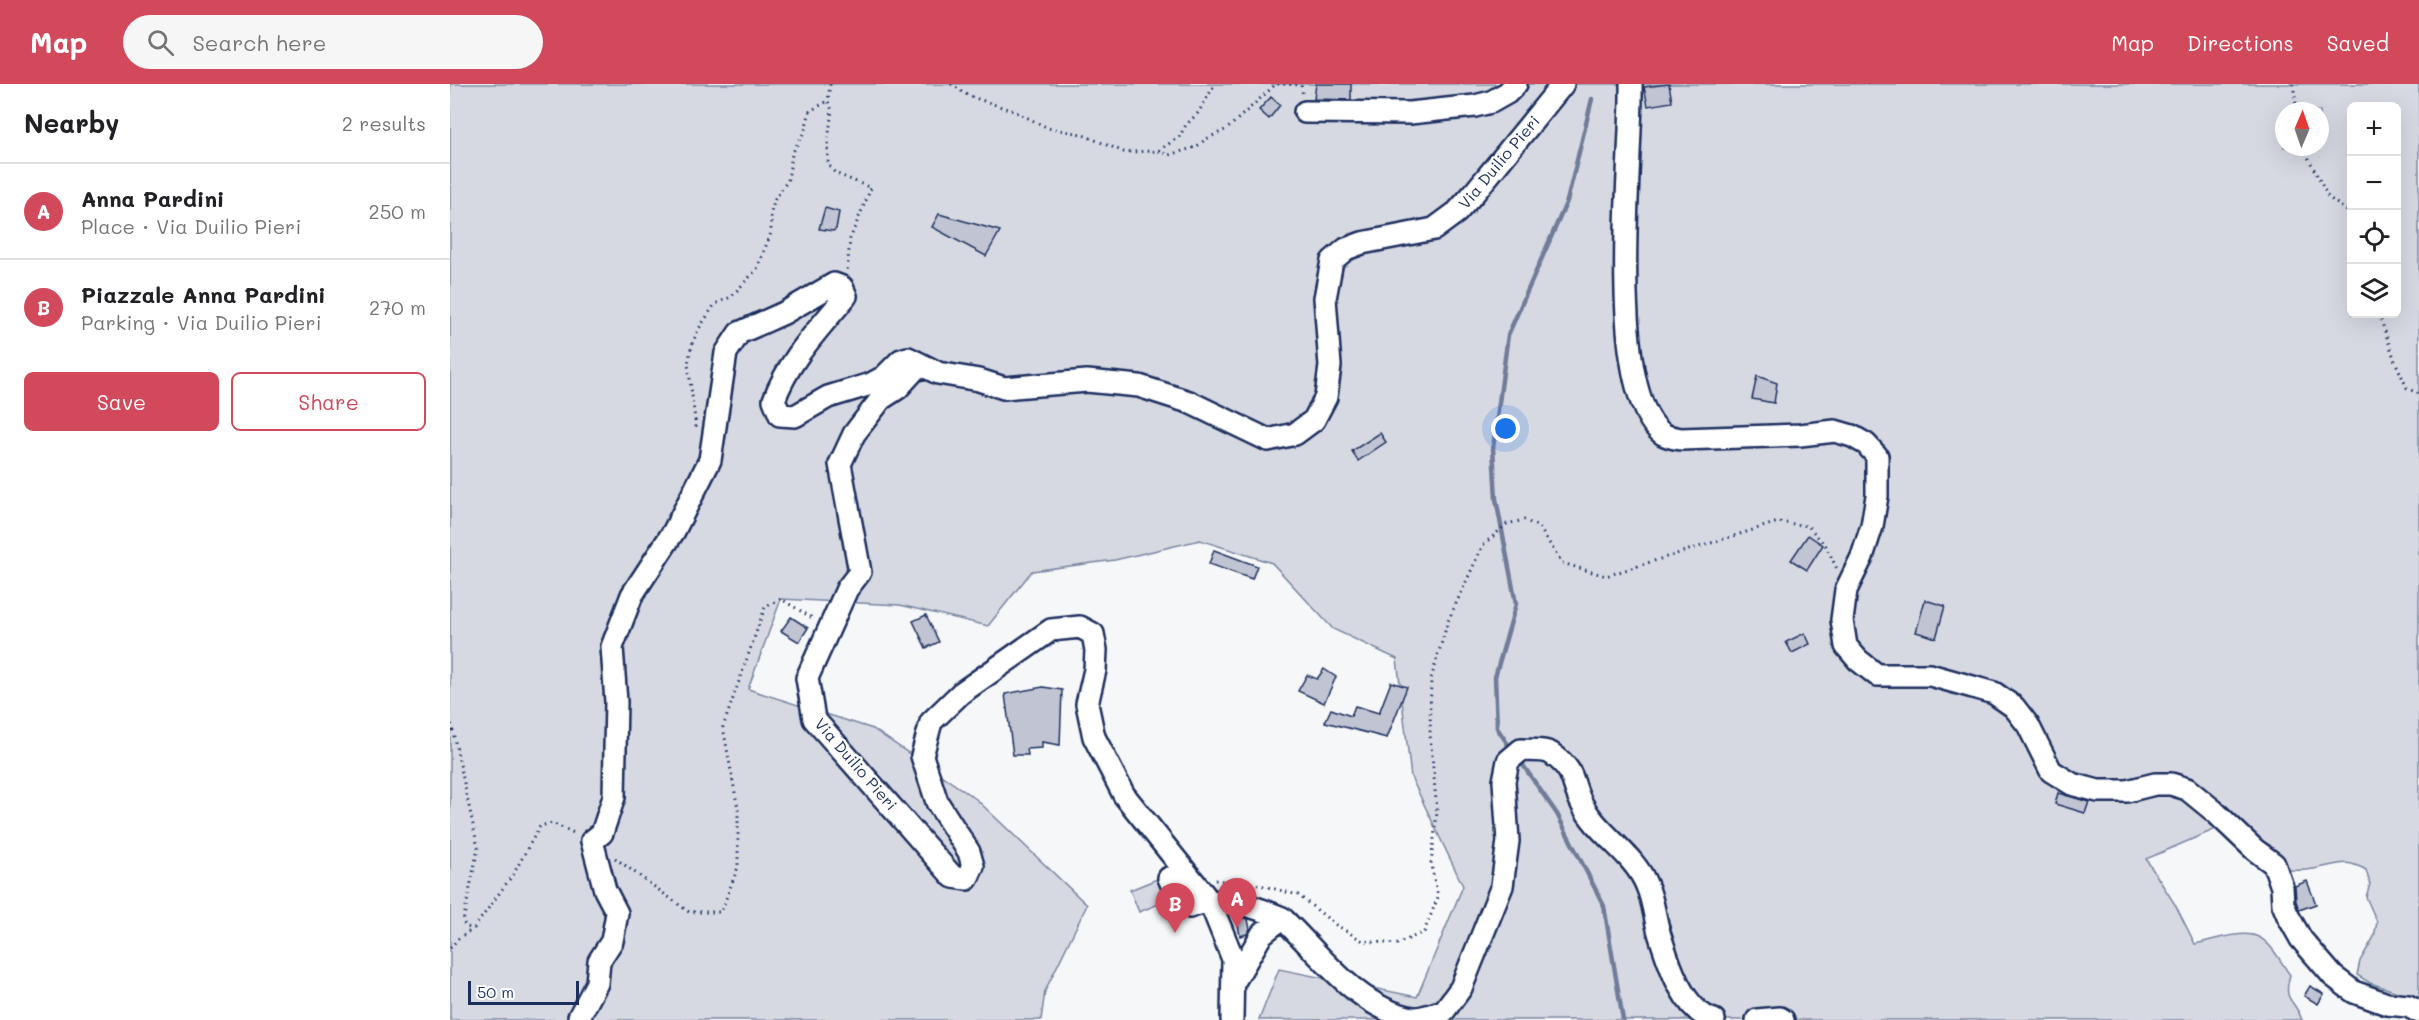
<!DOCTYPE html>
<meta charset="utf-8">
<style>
:root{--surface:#fff;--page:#f6f6f6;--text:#202124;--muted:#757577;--line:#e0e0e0;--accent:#d1495b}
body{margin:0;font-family:Mali,sans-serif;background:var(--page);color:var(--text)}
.controls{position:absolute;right:18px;top:18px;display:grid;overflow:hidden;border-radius:9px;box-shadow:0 6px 24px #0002}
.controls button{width:54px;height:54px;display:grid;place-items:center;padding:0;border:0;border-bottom:2px solid var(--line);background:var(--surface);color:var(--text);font:30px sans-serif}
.compass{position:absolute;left:1825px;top:18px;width:54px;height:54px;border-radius:50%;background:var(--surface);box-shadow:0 6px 24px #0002;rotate:2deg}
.scale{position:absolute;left:18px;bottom:15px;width:111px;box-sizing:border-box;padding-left:6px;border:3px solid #1b2f5e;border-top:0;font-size:16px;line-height:21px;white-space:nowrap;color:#1b2f5e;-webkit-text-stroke:4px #fff;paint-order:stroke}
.you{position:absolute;left:1056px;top:345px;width:21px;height:21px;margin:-15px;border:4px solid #fff;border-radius:50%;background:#1a73e8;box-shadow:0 0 0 9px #1a73e833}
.badge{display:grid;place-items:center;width:39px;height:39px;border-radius:50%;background:var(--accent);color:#fff;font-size:20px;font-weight:700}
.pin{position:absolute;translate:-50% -50px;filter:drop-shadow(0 2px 3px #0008)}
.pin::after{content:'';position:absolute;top:32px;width:21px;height:18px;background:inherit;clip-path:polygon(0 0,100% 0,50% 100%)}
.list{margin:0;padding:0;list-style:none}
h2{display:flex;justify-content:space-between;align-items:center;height:78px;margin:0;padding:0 24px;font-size:26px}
h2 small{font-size:20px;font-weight:400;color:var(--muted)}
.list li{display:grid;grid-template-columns:39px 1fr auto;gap:18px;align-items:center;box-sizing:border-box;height:96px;padding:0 24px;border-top:2px solid var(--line)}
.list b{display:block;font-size:22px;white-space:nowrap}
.list p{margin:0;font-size:20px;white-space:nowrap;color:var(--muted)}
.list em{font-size:20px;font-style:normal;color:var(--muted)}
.actions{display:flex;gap:12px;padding:18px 24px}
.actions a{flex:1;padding:14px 0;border:2px solid var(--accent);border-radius:9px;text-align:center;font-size:21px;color:var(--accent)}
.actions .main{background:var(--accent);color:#fff}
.icon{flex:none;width:33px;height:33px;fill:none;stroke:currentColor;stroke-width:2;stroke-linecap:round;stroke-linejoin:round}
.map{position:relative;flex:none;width:1969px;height:936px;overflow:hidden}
header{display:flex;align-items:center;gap:36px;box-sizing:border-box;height:84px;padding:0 30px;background:var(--accent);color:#fff}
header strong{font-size:28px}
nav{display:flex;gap:33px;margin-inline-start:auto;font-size:21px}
.search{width:420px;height:54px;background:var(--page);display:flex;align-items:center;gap:15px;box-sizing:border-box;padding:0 21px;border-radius:33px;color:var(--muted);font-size:22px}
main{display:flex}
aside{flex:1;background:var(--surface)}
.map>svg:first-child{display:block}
.green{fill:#d6d9e2;stroke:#7884a0;stroke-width:1.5;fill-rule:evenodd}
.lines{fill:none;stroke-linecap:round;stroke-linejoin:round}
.stream{stroke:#707c99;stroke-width:4.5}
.building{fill:#c0c4d3;stroke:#1b2f5e;stroke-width:1.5}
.minor-casing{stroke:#1b2f5e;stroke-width:26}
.path{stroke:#1b2f5e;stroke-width:3;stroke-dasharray:1.5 4.5;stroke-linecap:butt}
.minor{stroke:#fff;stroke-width:21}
.labels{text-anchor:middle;stroke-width:4.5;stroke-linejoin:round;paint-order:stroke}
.street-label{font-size:16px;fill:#1b2f5e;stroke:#fff}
</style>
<header>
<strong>Map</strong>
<div class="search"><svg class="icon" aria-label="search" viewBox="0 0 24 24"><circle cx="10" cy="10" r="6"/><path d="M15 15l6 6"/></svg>Search here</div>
<nav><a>Map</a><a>Directions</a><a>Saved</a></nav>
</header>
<main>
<aside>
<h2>Nearby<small>2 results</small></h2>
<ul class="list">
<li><span class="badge">A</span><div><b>Anna Pardini</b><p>Place · Via Duilio Pieri</p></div><em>250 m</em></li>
<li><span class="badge">B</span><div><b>Piazzale Anna Pardini</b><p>Parking · Via Duilio Pieri</p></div><em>270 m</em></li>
</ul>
<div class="actions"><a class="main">Save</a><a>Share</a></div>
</aside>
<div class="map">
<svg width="1969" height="936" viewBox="0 0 1969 936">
<rect width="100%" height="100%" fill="#f6f7f9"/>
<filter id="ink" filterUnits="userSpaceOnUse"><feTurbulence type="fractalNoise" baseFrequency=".0167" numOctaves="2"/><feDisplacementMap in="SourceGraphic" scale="12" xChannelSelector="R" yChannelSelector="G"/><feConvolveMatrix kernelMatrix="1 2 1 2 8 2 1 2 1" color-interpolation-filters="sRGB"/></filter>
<g filter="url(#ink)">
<path class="green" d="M0,0h1969v915l-49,-16 -13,-8 3,-14 14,-24 3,-15 -11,-25 4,-13 -4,-14c-22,-13 -30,-4 -53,-1 -9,2 -20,1 -30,1l-13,-25 -25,-14 -6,-12 -93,40 30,47 19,38c14,-3 48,-14 61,-8 15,5 25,27 34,39 -8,28 5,23 12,45h-1043l20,-51 138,28 46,-111 -52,-109 -14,-118 -64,-30 -61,-66 -72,-23 -85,20 -83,11 -44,55 -88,-21 -119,-6 -33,90 125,40 103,70 111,106 -42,86 -4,29h-591zM1902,22h44v208h-44zM1834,27h36v36h-36z
M712,793l9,22 -32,13 -9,-22z"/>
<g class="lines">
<path class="stream" d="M1061,665l-14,-21 -2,-51 21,-73 -20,-105 -3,-51 15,-113 59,-134 25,-102
M1068,674l39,56 47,92 19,114"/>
</g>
<path class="building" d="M866,0h35v16l-37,-1z
M1219,0l3,18 -24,4 -4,-19z
M821,13l9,8 -11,14 -10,-9z
M375,124l14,4 -3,17 -3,2 -14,-2z
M489,130l61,17 -14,25 -54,-29z
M1307,292l20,7 -3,20 -22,-4z
M930,349l6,9 -28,19 -6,-10z
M1358,451l15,10 -16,25 -16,-10z
M764,466l43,16 -5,13 -43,-15z
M1475,516l20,6 -9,32 -20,-6z
M476,531l13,27 -13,6 -13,-27z
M341,533l17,11 -9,14 -18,-11z
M1355,549l5,11 -18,9 -6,-11z
M874,585l12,8 -12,26 -26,-12 9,-16 10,4z
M941,598l16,5 -20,51 -62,-16 6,-13 20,7 4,-10 24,7z
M593,603l19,3 -2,55 -18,-3v6l-15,1 1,6h-15l-8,-61z
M1608,709l31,9 -4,11 -30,-9z
M1857,797l9,23 -17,6 -3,-9 -1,-15z
M794,834l4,1 2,10 -3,5 -7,2 -3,-17z
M1860,902l14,8 -6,10 -14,-8z"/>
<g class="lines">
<g class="minor-casing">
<path id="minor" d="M1181,0c2,71 -27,307 32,350 5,3 12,4 18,5l119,-4 35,-4 17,5 14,8 11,12v40l-5,30 -10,31 -16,33 -4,30 4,26 12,14 19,15h53l64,18 20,14 14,18 23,46 21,13 26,7h29l28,-7h16l16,5 27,22 41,39 19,14 8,23 1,17 5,12 13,23 32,37 21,16 33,12 21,2 11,6
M855,28l105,1 65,-7 16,-4 16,-9 9,-9
M470,280l-22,24 -17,11 -27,35 -14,30 20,108 -13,17 -40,89 7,41 139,158 14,2 6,-13 -4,-14 -32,-50 -15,-46 9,-34 30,-29 90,-63 29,-3 13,7 3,16 -1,20 -8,34 7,33 30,58 86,107 23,57 -1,61
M719,794l4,9 17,20c29,-13 64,-1 92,11l-20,16 -28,48
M832,834c38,36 76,91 131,100 9,1 22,-5 31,-7l17,-23 41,-102 6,-45 -4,-60 4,-20 13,-11c9,1 24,-1 31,4 25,18 18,27 30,50 16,31 52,49 65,82 7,16 8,36 14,53 9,28 23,72 53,81
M130,936l-1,-3 18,-34 2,-22 13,-20 5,-28 -12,-23 -13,-49 10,-8 12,-36 2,-95 -4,-55 20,-52 42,-64 36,-71 16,-107 13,-20 45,-20 50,-29 8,3 4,9c-27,33 -57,63 -72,104l6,15 15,1 33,-19 43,-13 13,-7 17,-17 7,-2 30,15 41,7 25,8 83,-7 52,5 50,16 79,38 27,-6 19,-14 12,-23 4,-31 -5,-68 7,-37 14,-12 16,-6 72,-14 23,-17 17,-19 89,-109
M1307,936l23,-2 3,2"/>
</g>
<path class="path" d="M380,0l-2,17 4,9 -4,31v23l7,9 36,15 -21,51 -3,33
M501,0l18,12 45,15 34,17 33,6 43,18 34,-1 21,-14 7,-12 12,-12 17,-29
M1843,0l4,27
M1853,63l25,50 24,18
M708,67l11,4 27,-8 10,-8 21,-10 49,-45 25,1 2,11
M1929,230l16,47 12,27 12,6
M246,343l-8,-63 4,-20 6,-14 17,-26 16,-7 26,-28 14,-36v-21l4,-13 13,-19 4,-26 13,-24 5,-19 18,-10
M0,634l28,130 -15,74 3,5 8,1 40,-55 26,-47 12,-3 24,11
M165,774l74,54h32l17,-45v-58l-15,-82 42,-120 16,-8 33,20
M765,796l45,5 38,10 38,30 27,16 34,3 27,-12 14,-35 -7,-33 6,-52 -7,-78 1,-55 17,-58 35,-76 24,-21 17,-4 15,7 23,36 44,13 172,-54 30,4 18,20 11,23
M0,864l9,-10 14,-9"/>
<use href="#minor" class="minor"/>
</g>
</g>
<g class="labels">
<g class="street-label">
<text transform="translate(1049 78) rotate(-50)" y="6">Via Duilio Pieri</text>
<text transform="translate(406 680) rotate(49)" y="6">Via Duilio Pieri</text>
</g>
</g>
</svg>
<div class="controls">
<button>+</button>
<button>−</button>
<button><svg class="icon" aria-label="locate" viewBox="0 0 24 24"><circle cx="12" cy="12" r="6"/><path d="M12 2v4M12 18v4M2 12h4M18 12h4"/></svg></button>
<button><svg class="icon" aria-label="layers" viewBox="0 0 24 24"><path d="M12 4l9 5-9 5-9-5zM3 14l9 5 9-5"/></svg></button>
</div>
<svg class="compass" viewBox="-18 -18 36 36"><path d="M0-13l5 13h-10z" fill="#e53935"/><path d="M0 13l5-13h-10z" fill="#757577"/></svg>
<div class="scale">50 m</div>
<div class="you"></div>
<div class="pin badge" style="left:787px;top:844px">A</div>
<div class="pin badge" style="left:725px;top:849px">B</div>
</div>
</main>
